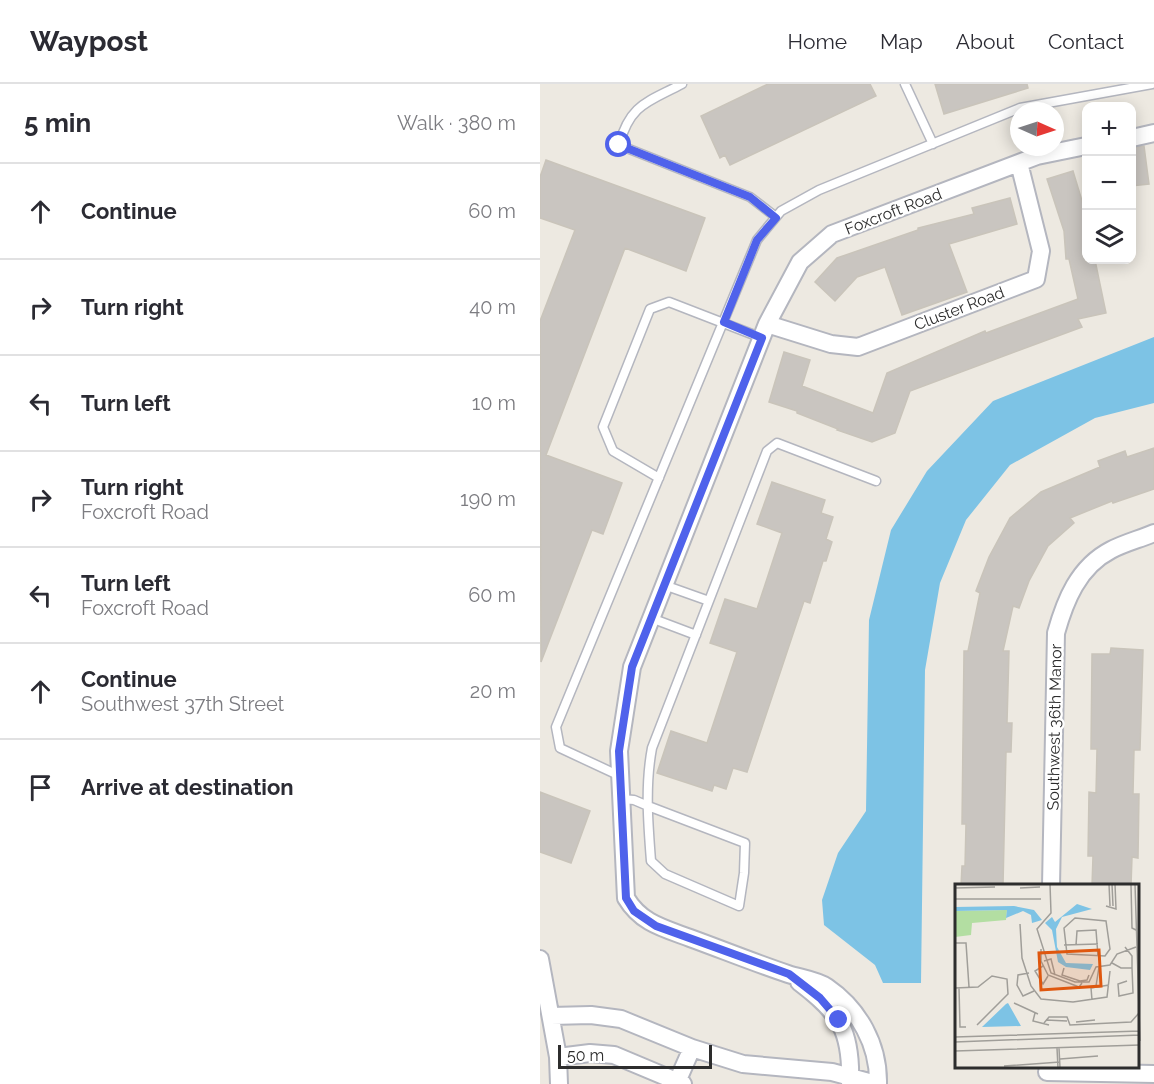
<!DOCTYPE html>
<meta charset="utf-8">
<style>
:root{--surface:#fff;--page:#f2f2f3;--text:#2b2b33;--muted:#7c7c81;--line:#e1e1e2}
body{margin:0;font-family:Raleway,sans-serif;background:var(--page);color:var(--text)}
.controls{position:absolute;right:18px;top:18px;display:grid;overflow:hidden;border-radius:12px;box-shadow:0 3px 15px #0003}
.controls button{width:54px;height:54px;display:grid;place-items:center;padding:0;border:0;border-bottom:2px solid var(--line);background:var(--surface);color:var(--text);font:30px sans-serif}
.compass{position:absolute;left:470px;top:18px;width:54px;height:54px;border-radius:50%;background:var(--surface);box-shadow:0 3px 15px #0003;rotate:93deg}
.scale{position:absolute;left:18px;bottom:15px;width:154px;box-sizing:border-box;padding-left:6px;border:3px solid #2d2d2d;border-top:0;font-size:16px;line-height:21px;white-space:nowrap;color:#2d2d2d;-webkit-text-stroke:4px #fff;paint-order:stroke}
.stop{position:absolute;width:18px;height:18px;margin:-14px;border:4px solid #4f62eb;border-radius:50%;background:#fff}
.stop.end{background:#4f62eb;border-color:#fff;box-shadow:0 2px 6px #0008}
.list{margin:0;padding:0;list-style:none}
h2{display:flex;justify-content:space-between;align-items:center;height:78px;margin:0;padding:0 24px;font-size:26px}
h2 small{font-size:20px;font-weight:400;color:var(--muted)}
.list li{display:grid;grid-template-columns:39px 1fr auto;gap:18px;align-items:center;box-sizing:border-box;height:96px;padding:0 24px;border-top:2px solid var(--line)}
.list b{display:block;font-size:22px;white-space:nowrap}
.list p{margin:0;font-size:20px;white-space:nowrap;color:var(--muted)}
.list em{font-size:20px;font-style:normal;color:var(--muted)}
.icon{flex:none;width:33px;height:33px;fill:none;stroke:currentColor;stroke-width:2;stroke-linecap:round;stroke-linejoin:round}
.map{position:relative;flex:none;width:614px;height:1000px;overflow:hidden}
header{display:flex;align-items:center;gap:36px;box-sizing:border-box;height:84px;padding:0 30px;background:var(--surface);border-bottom:2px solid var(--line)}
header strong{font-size:28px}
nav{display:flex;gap:33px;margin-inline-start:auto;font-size:21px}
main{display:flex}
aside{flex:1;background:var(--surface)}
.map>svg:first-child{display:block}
.water{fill:#7dc3e5}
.building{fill:#c9c5c0;stroke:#c9c4ba;stroke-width:1.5}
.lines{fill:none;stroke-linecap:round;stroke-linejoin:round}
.lane-casing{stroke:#b4b6bf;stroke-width:11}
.street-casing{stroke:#b4b6bf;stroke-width:20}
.lane{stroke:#fff;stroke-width:8}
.street{stroke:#fff;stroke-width:16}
.route{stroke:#4f62eb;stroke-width:8}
.labels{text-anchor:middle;stroke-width:4.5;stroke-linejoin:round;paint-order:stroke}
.street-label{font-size:16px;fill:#2d2d2d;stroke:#fff}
.inset-road{fill:none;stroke:#a09e99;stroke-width:1.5}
.view{fill:#df570e;fill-opacity:0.15;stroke:#df570e;stroke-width:3}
.inset-edge{fill:none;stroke:#2d2d2d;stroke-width:3}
</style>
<header>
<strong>Waypost</strong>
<nav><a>Home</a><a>Map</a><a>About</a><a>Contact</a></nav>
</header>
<main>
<aside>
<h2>5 min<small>Walk · 380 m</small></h2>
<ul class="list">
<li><svg class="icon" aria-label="ahead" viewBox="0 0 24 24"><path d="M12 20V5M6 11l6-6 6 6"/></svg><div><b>Continue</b></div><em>60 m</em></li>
<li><svg class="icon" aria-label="right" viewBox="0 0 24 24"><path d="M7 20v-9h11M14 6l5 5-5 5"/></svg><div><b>Turn right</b></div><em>40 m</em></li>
<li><svg class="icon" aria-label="left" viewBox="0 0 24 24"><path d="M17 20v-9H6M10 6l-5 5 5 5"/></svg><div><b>Turn left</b></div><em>10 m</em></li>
<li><svg class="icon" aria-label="right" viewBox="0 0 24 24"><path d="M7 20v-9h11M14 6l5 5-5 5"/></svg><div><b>Turn right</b><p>Foxcroft Road</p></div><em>190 m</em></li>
<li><svg class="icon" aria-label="left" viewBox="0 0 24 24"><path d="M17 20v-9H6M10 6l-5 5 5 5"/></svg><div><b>Turn left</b><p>Foxcroft Road</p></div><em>60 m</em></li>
<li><svg class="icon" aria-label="ahead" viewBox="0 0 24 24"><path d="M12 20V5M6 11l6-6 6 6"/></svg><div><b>Continue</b><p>Southwest 37th Street</p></div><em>20 m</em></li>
<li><svg class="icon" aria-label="arrive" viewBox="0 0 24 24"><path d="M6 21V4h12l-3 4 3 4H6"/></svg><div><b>Arrive at destination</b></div></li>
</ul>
</aside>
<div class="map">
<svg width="614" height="1000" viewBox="0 0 614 1000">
<rect width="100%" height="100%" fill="#ede9e1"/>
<path class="water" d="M614,253v66l-59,15 -85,47 -44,55 -26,63 -15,87 -4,313h-38l-8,-18 -51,-40 -2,-25 16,-47 28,-42 3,-191 22,-90 36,-59 66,-70z"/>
<path class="building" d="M228,0h102l6,12 -146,69 -5,-10 -5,3 -19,-42z
M395,0h92l1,4 -84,26z
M604,62l5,38 -18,2v-38z
M6,76l159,58 -19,53 -61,-23 -79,207 76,28 -19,51 -11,-4 -51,132 -1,-341 35,-91 -35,-12v-41z
M533,87l13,43v47l9,-1 11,53 -28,6 4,8 -172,64 -15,42 -23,9 -35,-12 1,-1 -41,-16v-2l-28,-9 15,-50 26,8 -8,26 71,27 14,-40 98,-42 1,2 92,-34 -9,-40h-3l-2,-28 -17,-52z
M470,114l7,26 -68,20 18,48 -65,23 -17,-48 -28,10 -22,24 -20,-19 22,-24 81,-28v-2l56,-14 -2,-6z
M614,364v41l-41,14 -1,-2 -42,17 4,5 -26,23 -19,35 -10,27 -6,-2 -10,45h6l-2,72h5l-1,29h-5l-3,134h-42l1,-20h3l1,-42h-4l2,-173h4l12,-58 -4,-2 13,-34 21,-39 31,-26 59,-25 -2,-6 27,-10 2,6z
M232,398l53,18 -4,13 12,4 -7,22 6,3 -6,19h-3l-13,42 -6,-2 -57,171 -14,-4 -7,21 -12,-4 -2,6 -55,-18 14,-42 36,12 30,-91 -27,-9 15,-44 32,10 25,-76 -25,-9z
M571,564l32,2 -3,100h-6l-1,44h6l-1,64 -6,-1 -1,29h-39l1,-30h-5l1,-64 7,1 1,-44h-6l1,-95h18z
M0,708l50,19 -19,52 -31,-11z"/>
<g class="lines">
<g class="lane-casing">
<path id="lane" d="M142,0c-34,18 -52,20 -63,61l131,52 26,20
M365,0l28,60
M119,394l-46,-27 -10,-24 47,-118 19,-7 93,36
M124,501l45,16
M111,534l45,17
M80,692l-60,-28 -4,-21 201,-487 24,-29 38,-21 201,-82 132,-24
M81,715l13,1 14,6 97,37 -1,30 -5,33 -74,-32 -14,-13c-3,-38 -6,-76 1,-113l115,-297 10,-8 99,38"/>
</g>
<g class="street-casing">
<path id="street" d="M592,54l22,-5
M227,240l64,20 27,3 178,-68 5,-28 -22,-88
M511,802l5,-253c9,-32 22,-66 55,-83 13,-7 29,-11 43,-17
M0,875l18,98 1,27
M259,898c41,31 53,49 51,102
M11,932l40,-1 30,4 71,29 51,16 89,8 44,12
M18,973l32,-4 24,2 69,29
M507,988l107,2
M137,998l15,-34
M338,1000c1,-39 -19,-75 -51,-97 -10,-7 -27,-9 -39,-13 -33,-11 -65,-24 -98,-36 -27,-10 -49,-15 -64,-40l-7,-147 13,-84 135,-343 33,-62 32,-28 205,-78 49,-10"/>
</g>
<use href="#lane" class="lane"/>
<use href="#street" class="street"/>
</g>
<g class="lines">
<path class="route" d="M79,61l131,52 26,21 -19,22 -33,82 38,16 -130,329 -13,84 7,147 8,13 22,15 133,48 31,24 19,22"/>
</g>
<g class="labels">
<g class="street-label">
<text transform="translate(353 127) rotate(-21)" y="6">Foxcroft Road</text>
<text transform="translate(419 224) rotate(-21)" y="6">Cluster Road</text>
<text transform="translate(514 643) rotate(-89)" y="6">Southwest 36th Manor</text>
</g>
</g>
<g transform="translate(415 800)">
<rect width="184" height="184" fill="#ede9e1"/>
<path d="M52,26l-1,10 -34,3 -1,12 -16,2v-26z" fill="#b3dea2"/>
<path d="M122,20l15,5 -30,8 -6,12 1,18 9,16 27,1 -3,6 -24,-3 -8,-5 -6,-32 -7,-7 7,-6 3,5zM59,22l20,4 8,10 -10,3 -1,-8 -8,-4 -17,7 1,-8 -52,1v-4zM53,119l13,23 -39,1 24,-23z" fill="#7dc3e5"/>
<path class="inset-road" d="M95,0l1,29 -14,16 14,44 24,9h14l7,-15 14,-2 7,-11 19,-7M154,0l1,22M157,0l1,22M180,0l5,157M176,1l1,43 4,2M0,4l40,-1M65,4l20,-1M0,15h86M151,22l10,3 -1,-25M120,34l31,3 4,28 -5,7 -38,-2 -3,-26zM65,40l2,34 9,28 10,13 32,3 34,-5 3,-26M0,59h11l3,44M109,61l34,-1M121,61l1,-14 19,-1 2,26M86,65v12l7,14 31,12 3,-4M89,77l7,-2 4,16M157,79l9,5h11v-12l-7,-9M88,82l-8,5 8,13 5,-8M109,84l-2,7 18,6 7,-1 2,-5M74,89l-11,2 -1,10 6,11 11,-5M172,97l-9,3 1,12 14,-3 -1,-25M141,102l3,-19M0,104l23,-1 14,-11 15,3 1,15 -31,31M4,104l1,39h6M137,116l-1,-12 18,-3M59,119l24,11M80,129l-2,8 16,4M91,136l21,1M121,138l19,-2M89,139l5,-6h18l3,8 61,-3 8,-9M0,153l185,-6M0,158l185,-7M102,164l1,20M104,164l1,20M0,167l185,-6M105,175l38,-3M49,182l56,-4"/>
<path class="view" d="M144,66l2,36 -60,4 -2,-37z"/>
<rect width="184" height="184" class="inset-edge"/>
</g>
</svg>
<div class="controls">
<button>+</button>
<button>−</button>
<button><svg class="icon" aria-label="layers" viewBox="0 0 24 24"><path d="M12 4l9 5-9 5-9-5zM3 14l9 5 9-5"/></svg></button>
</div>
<svg class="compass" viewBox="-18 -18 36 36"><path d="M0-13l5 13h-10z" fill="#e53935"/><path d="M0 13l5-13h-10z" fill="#7c7c81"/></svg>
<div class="scale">50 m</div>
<div class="stop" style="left:79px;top:61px"></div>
<div class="stop end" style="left:299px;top:936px"></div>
</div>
</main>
